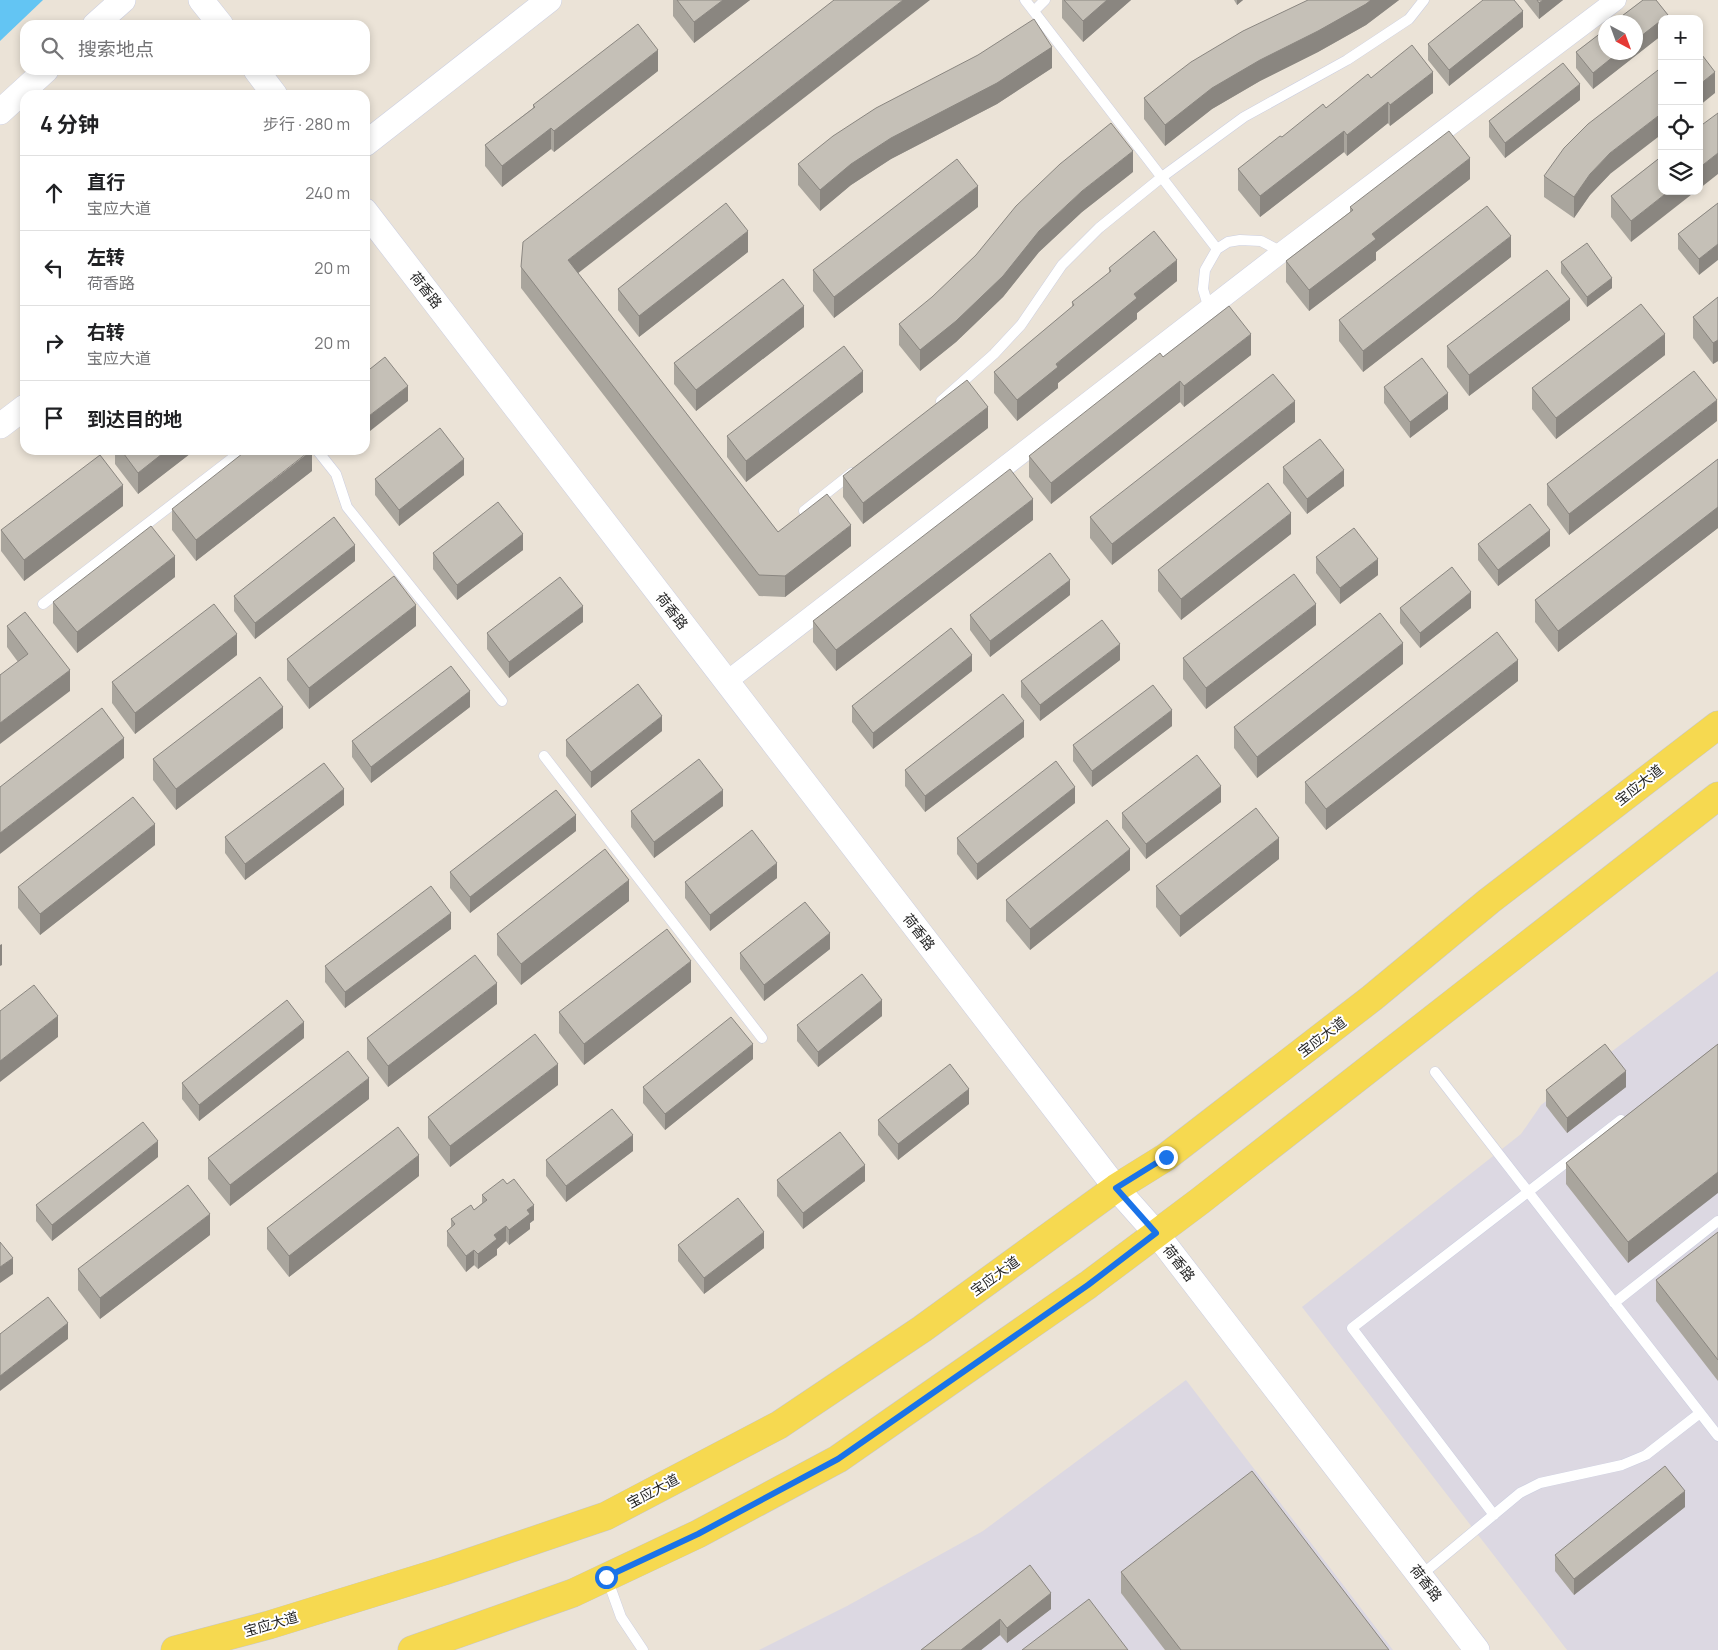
<!DOCTYPE html>
<html lang="zh">
<meta charset="utf-8">
<style>
:root{--surface:#fff;--page:#f6f6f6;--text:#202124;--muted:#757577;--line:#e0e0e0}
body{margin:0;font-family:Manrope,"Noto Sans SC",sans-serif;background:var(--page);color:var(--text)}
.controls{position:absolute;right:15px;top:15px;display:grid;overflow:hidden;border-radius:10px;box-shadow:0 2px 8px #0003}
.controls button{width:45px;height:45px;display:grid;place-items:center;padding:0;border:0;border-bottom:1px solid var(--line);background:var(--surface);color:var(--text);font:25px sans-serif}
.compass{position:absolute;left:1598px;top:15px;width:45px;height:45px;border-radius:50%;background:var(--surface);box-shadow:0 2px 8px #0003;rotate:139deg}
.stop{position:absolute;width:15px;height:15px;margin:-11px;border:4px solid #1a73e8;border-radius:50%;background:#fff}
.stop.end{background:#1a73e8;border-color:#fff;box-shadow:0 1px 5px #0008}
.list{margin:0;padding:0;list-style:none}
h2{display:flex;justify-content:space-between;align-items:center;height:65px;margin:0;padding:0 20px;font-size:21px}
h2 small{font-size:16px;font-weight:400;color:var(--muted)}
.list li{display:grid;grid-template-columns:32px 1fr auto;gap:15px;align-items:center;box-sizing:border-box;height:75px;padding:0 20px;border-top:1px solid var(--line)}
.list b{display:block;font-size:19px;white-space:nowrap}
.list p{margin:0;font-size:16px;white-space:nowrap;color:var(--muted)}
.list em{font-size:16px;font-style:normal;color:var(--muted)}
.icon{flex:none;width:28px;height:28px;fill:none;stroke:currentColor;stroke-width:2;stroke-linecap:round;stroke-linejoin:round}
.map{position:relative;flex:none;width:1718px;height:1650px;overflow:hidden}
.search{position:absolute;background:var(--surface);box-shadow:0 2px 8px #0003;left:20px;top:20px;width:350px;height:55px;display:flex;align-items:center;gap:12px;box-sizing:border-box;padding:0 18px;border-radius:15px;color:var(--muted);font-size:19px}
.panel{position:absolute;background:var(--surface);box-shadow:0 2px 8px #0003;left:20px;top:90px;width:350px;height:365px;border-radius:15px}
.map>svg:first-child{display:block}
.industrial{fill:#dcd8e2}
.water{fill:#63c5f3}
.lines{fill:none;stroke-linecap:round;stroke-linejoin:round}
.service-casing{stroke:#cccfe1;stroke-width:11}
.minor-casing{stroke:#cccfe1;stroke-width:21}
.tertiary-casing{stroke:#cccfe1;stroke-width:26}
.primary-casing{stroke:#c7c7c7;stroke-width:29}
.service{stroke:#fff;stroke-width:10}
.minor{stroke:#fff;stroke-width:20}
.tertiary{stroke:#fff;stroke-width:25}
.primary{stroke:#f6d950;stroke-width:28}
.wall{fill:#a9a59d}
.shaded-wall{fill:#8a8680}
.building{fill:#c5c0b7;stroke:#8a8680}
.route{stroke:#1a73e8;stroke-width:6}
.labels{text-anchor:middle;stroke-width:4;stroke-linejoin:round;paint-order:stroke}
.street-label{font-size:14px;fill:#272727;stroke:#fff}
</style>
<div class="map">
<svg width="1718" height="1650" viewBox="0 0 1718 1650">
<rect width="100%" height="100%" fill="#ebe3d7"/>
<path class="industrial" d="M1718,971v679h-151l-265,-343 219,-173 20,-29z
M1186,1380l207,270h-634l88,-44 136,-75z"/>
<path class="water" d="M0,0h43l-43,41z"/>
<g class="lines">
<g class="service-casing">
<path id="service" d="M1025,0l192,249
M1034,11l11,-11
M1209,309l-6,-20 2,-19 12,-21 11,-7 12,-2 21,1 21,11
M941,401l53,-47 27,-29 41,-60 37,-37 63,-51 82,-60 103,-57 62,-41 15,-19
M317,450l19,24 11,33 155,194
M804,511l48,-38
M43,604l200,-154
M544,756l218,282
M1435,1072l283,364
M1614,1303l104,-82
M1494,1515l-142,-187 269,-208
M1420,1576l100,-83 20,-10 82,-18 24,-10 54,-42
M607,1578l14,39 22,33"/>
</g>
<g class="minor-casing">
<path id="minor" d="M726,682l556,-430 334,-252"/>
</g>
<g class="tertiary-casing">
<path id="tertiary" d="M201,0l20,25
M95,25l28,-25
M256,70l19,25
M0,112l46,-42
M365,144l184,-144
M365,211l751,977 40,45 321,417
M0,426l25,-19"/>
</g>
<g class="primary-casing">
<path id="primary" d="M175,1650l94,-25 175,-54 162,-55 173,-91 143,-96 194,-141 50,-31 206,-159 117,-97 229,-176
M412,1650l161,-57 125,-59 140,-75 250,-174 112,-84 518,-405"/>
</g>
<use href="#service" class="service"/>
<use href="#minor" class="minor"/>
<use href="#tertiary" class="tertiary"/>
<use href="#primary" class="primary"/>
</g>
<path class="wall" d="M673,0h77l-56,43 -21,-27z
M1062,0h69l-48,42 -21,-24z
M1234,0h9l-6,5z
M1308,0h91l-33,25 -48,27 -58,29 -48,28 -47,37 -21,-27v-21z
M1524,0h39l-24,19z
M1643,0h13l12,15v4h-6v16l-69,54 -17,-21v-16l30,-23v23h30v-30h-22z
M1523,27l-74,59 -21,-26v-16z
M1052,68l-55,36 -106,55 -40,26 -31,26 -22,-26v-21z
M658,71l-104,81 -3,-3 -49,38 -17,-21v-21l48,-37v-3z
M1371,78l62,15 -43,33 -2,-3 -41,33 -3,-4 -84,65 -22,-27v-21l44,-32z
M1580,100l-75,58 -16,-21v-16z
M1662,156l-31,86 -20,-25v-21z
M1133,172l-51,40 -43,40 -36,45 -47,45 -36,29 -21,-26v-21z
M1610,174l-20,21 -16,23 -30,-21v-21z
M1470,179l-94,73v8l-67,51 -23,-29v-21l64,-49v-5z
M1718,203l-19,72 -21,-26v-15z
M978,207l-144,111 -21,-27v-21z
M748,252l-109,85 -21,-27v-21z
M1511,257l-148,115 -24,-31v-21z
M1561,262l51,26 -25,19 -26,-34z
M521,267l57,6 200,259 73,14 -66,51 -26,-1 -238,-308z
M1109,268l68,13 -40,32v6l-79,64v5l-41,33 -23,-28v-21l78,-65v-5l37,-29z
M1718,297v64l-5,3 -20,-26v-21z
M1570,320l-101,76 -22,-29v-21z
M804,327l-108,84 -22,-27v-21z
M1251,355l-67,52 -4,-5 -129,102 -22,-27v-21l134,-99z
M1665,355l-109,84 -24,-30v-21z
M1384,387l64,22 -38,29 -26,-35z
M863,392l-117,90 -19,-25v-21z
M1717,421l-148,114 -22,-30v-21z
M1295,422l-183,143 -22,-27v-21z
M988,428l-125,96 -20,-27v-21z
M115,450h80l-57,44 -23,-30z
M1718,459v69l-160,124 -23,-30v-22z
M1283,467l61,19 -37,28 -24,-31z
M312,471l-116,90 -24,-31v-21z
M464,475l-65,51 -24,-31v-16z
M123,506l-99,75 -23,-30v-21z
M1033,520l-197,151 -23,-29v-21z
M1291,534l-110,86 -23,-29v-21z
M1478,544l72,2 -52,40 -20,-26z
M523,550l-66,50 -24,-31v-16z
M1316,557l62,18 -38,29 -24,-31z
M355,561l-100,78 -21,-28v-15z
M175,577l-98,76 -24,-30v-21z
M1070,595l-80,62 -20,-27v-15z
M1400,608h71l-51,40 -20,-25z
M583,622l-74,56 -22,-29v-16z
M1316,625l-110,84 -23,-30v-21z
M7,626l63,65 -52,-29 -11,-15z
M416,626l-107,83 -22,-29v-21z
M237,655l-102,79 -23,-31v-21z
M1120,660l-80,61 -19,-24v-16z
M1403,664l-146,114 -23,-30v-21z
M972,671l-99,78 -21,-27v-16z
M1518,681l-192,149 -21,-27v-21z
M470,707l-99,76 -19,-26v-16z
M1172,726l-80,61 -19,-26v-16z
M283,728l-107,82 -23,-30v-21z
M662,731l-71,57 -25,-32v-16z
M1024,737l-99,75 -20,-26v-16z
M1221,802l-75,57 -24,-31v-15z
M1075,803l-98,77 -20,-26v-16z
M344,805l-99,75 -20,-27v-16z
M723,806l-69,52 -23,-31v-16z
M576,831l-106,82 -20,-25v-16z
M155,845l-115,90 -22,-27v-21z
M1279,859l-99,78 -24,-30v-21z
M1130,870l-100,80 -24,-29v-21z
M777,878l-67,53 -25,-33v-16z
M629,901l-108,84 -24,-30v-21z
M451,929l-106,79 -20,-26v-16z
M830,949l-66,52 -24,-32v-16z
M691,982l-107,83 -25,-32v-21z
M497,1004l-109,83 -21,-28v-21z
M882,1016l-64,51 -21,-26v-16z
M304,1038l-105,83 -17,-22v-16z
M1718,1044l-90,219 -62,-79v-21z
M753,1059l-88,71 -22,-27v-16z
M558,1085l-108,82 -22,-29v-21z
M1626,1087l-59,46 -21,-27v-16z
M369,1099l-139,107 -22,-27v-21z
M969,1104l-71,56 -20,-25v-15z
M633,1151l-67,51 -20,-26v-16z
M158,1157l-106,84 -16,-20v-16z
M419,1176l-130,101 -22,-28v-21z
M777,1180l88,1 -62,48 -26,-33z
M482,1195l52,25 -4,3v6l-21,16 -3,-4 -9,8v6l-19,14 -4,-4 -8,7 -19,-26v-15l4,-4v-8l23,-9 8,-7z
M1718,1232v149l-62,-80v-21z
M210,1235l-110,84 -22,-29v-21z
M678,1245l86,3 -60,46 -26,-33z
M1685,1507l-111,88 -19,-24v-16z
M1030,1565l21,44 -44,34 -7,-8 -19,15h-60z
M1121,1572l268,78h-224l-44,-57z"/>
<path class="shaded-wall" d="M723,0h27l-56,43v-21z
M903,0h27l-362,281v-21z
M1107,0h24l-48,42v-21z
M1237,0h6l-6,5z
M1371,0h28l-33,25 -48,27 -58,29 -48,28 -47,37v-21l47,-37 48,-28z
M1543,0h20l-24,19v-16z
M1523,11v16l-74,59v-16z
M1668,15v4h-5z
M1662,19v16l-69,54v-16l26,-21h17v-12z
M1052,47v21l-55,36 -106,55 -40,26 -31,26v-21l31,-26 40,-26z
M658,50v21l-104,81v-21z
M1433,72v21l-43,33v-21z
M1715,72v21l-16,13v-21z
M1580,84v16l-75,58v-15z
M1388,102v21l-41,33v-21z
M1662,113v21l-52,40 -20,21 -16,23v-21l16,-23 20,-21z
M551,128v21l-49,38v-21z
M1344,131v21l-84,65v-21z
M1133,151v21l-51,40 -43,40 -36,45 -47,45 -36,29v-21l119,-119 43,-40z
M1718,153v21l-19,15v-21z
M1470,158v21l-94,73v8l-67,51v-21l63,-56z
M978,186v21l-144,111v-21z
M1669,191h27l-65,51v-21z
M748,231v21l-109,85v-21z
M1511,236v21l-148,115v-21z
M1718,244v16l-19,15v-16z
M1177,260v21l-40,32v6l-79,64v5l-41,33v-21l117,-106z
M1612,278v10l-25,19v-10z
M1570,299v21l-101,76v-21z
M804,306v21l-108,84v-21z
M1251,334v21l-67,52v-21z
M1665,334v21l-109,84v-21z
M1718,340v21l-5,3v-21z
M863,371v21l-117,90v-21z
M1180,381v21l-129,102v-21z
M408,386v15l-43,34v-16z
M1448,393v16l-38,29v-16z
M1717,400v21l-148,114v-21z
M1295,401v21l-183,143v-21z
M988,407v21l-125,96v-21z
M167,450h28l-57,44v-21z
M312,450v21l-116,90v-21z
M464,459v16l-65,51v-16z
M1344,470v16l-37,28v-15z
M123,485v21l-99,75v-21z
M1033,499v21l-197,151v-21z
M1718,507v21l-160,124v-21z
M1291,513v21l-110,86v-21z
M851,525v21l-66,51v-21z
M1550,530v16l-52,40v-16z
M523,534v16l-66,50v-15z
M355,545v16l-100,78v-16z
M175,556v21l-98,76v-21z
M1378,559v16l-38,29v-16z
M1070,580v15l-80,62v-16z
M1471,592v16l-51,40v-15z
M1316,604v21l-110,84v-21z
M416,605v21l-107,83v-21z
M583,606v16l-74,56v-16z
M237,634v21l-102,79v-21z
M1403,643v21l-146,114v-21z
M1120,644v16l-80,61v-16z
M972,655v16l-99,78v-16z
M1518,660v21l-192,149v-21z
M70,670v21l-70,53v-21z
M470,691v16l-99,76v-16z
M283,707v21l-107,82v-21z
M1172,710v16l-80,61v-16z
M662,716v15l-71,57v-16z
M1024,721v16l-99,75v-16z
M124,738v20l-124,96v-21z
M1221,786v16l-75,57v-15z
M1075,787v16l-98,77v-16z
M344,789v16l-99,75v-16z
M723,790v16l-69,52v-16z
M576,815v16l-106,82v-16z
M155,824v21l-115,90v-21z
M1279,838v21l-99,78v-21z
M1130,849v21l-100,80v-21z
M777,863v15l-67,53v-16z
M629,880v21l-108,84v-21z
M451,913v16l-106,79v-16z
M830,933v16l-66,52v-16z
M2,944v21l-2,1v-21z
M691,961v21l-107,83v-21z
M497,983v21l-109,83v-21z
M882,1000v16l-64,51v-15z
M58,1016v21l-58,45v-21z
M304,1022v16l-105,83v-16z
M753,1044v15l-88,71v-16z
M558,1064v21l-108,82v-21z
M1626,1071v16l-59,46v-15z
M369,1078v21l-139,107v-21z
M969,1089v15l-71,56v-16z
M633,1135v16l-67,51v-16z
M158,1141v16l-106,84v-16z
M419,1155v21l-130,101v-21z
M865,1165v16l-62,48v-16z
M1718,1172v21l-90,70v-21z
M534,1205v15l-4,3v6l-21,16v-15l18,-20z
M210,1214v21l-110,84v-21z
M506,1226v15l-9,8v6l-19,14v-15l16,-19z
M764,1232v16l-60,46v-16z
M474,1250v15l-8,7v-16z
M13,1258v16l-13,9v-16z
M68,1323v16l-68,52v-15z
M1685,1491v16l-111,88v-16z
M1051,1593v16l-44,34v-15z
M1000,1619v16l-19,15h-20z"/>
<path class="building" d="M677,0h46l-29,22z
M834,0h69l-335,260 210,272 49,-38 24,31 -66,51 -26,-1 -238,-308 2,-25z
M1064,0h43l-24,21z
M1308,0h63l-5,4 -48,27 -58,29 -48,28 -47,37 -21,-27 47,-36 52,-31z
M1483,0h31l9,11 -74,59 -21,-26z
M1537,0h6l-4,3z
M1643,0h13l12,15 -32,25v-18h-22z
M1034,19l18,28 -55,36 -106,55 -40,26 -31,26 -22,-26 35,-28 43,-28 102,-53z
M638,24l20,26 -104,81 -3,-3 -49,38 -17,-21 50,-38 -2,-2z
M1606,29v23h13l-26,21 -17,-21z
M1412,45l21,27 -43,33 -2,-3 -41,33 -3,-4 -84,65 -22,-27 42,-33 2,1 41,-33 3,4 42,-34 3,4z
M1699,51l16,21 -16,13z
M1563,63l17,21 -75,59 -16,-22z
M1662,67v46l-52,40 -20,21 -16,23 -30,-21 20,-28 24,-24z
M1718,113v40l-19,15v-41z
M1111,123l22,28 -51,40 -43,40 -36,45 -47,45 -36,29 -21,-26 33,-27 44,-42 40,-49 44,-42z
M1449,131l21,27 -98,76 4,5 -67,51 -23,-29 67,-51 -3,-3z
M1662,156v35h7l-38,30 -20,-25z
M957,159l21,27 -144,111 -21,-27z
M726,203l22,28 -109,85 -21,-27z
M1718,203v41l-19,15 -21,-25z
M1487,206l24,30 -148,115 -24,-31z
M1154,231l23,29 -43,34 3,4 -81,66 2,3 -41,33 -23,-28 80,-67 -2,-3 39,-31 -2,-3z
M1587,243l25,35 -25,19 -26,-35z
M1547,270l23,29 -101,76 -22,-29z
M783,279l21,27 -108,84 -22,-27z
M1718,297v43l-5,3 -20,-26z
M1641,304l24,30 -109,84 -24,-30z
M1229,306l22,28 -67,52 -4,-5 -129,102 -22,-27 131,-103 3,4z
M844,346l19,25 -117,90 -19,-25z
M385,357l23,29 -43,33v-46z
M1422,358l26,35 -38,29 -26,-35z
M1694,371l23,29 -148,114 -22,-30z
M1273,374l22,27 -183,143 -22,-27z
M967,380l21,27 -125,96 -20,-27z
M440,428l24,31 -65,51 -24,-31z
M1320,439l24,31 -37,29 -24,-32z
M121,450h46l-29,23z
M247,450h64l-115,90 -24,-31z
M100,455l23,30 -99,75 -23,-30z
M1718,459v48l-160,124 -23,-31z
M1010,469l23,30 -197,151 -23,-29z
M1268,483l23,30 -110,86 -23,-29z
M498,502l25,32 -66,51 -24,-32z
M1530,504l20,26 -52,40 -20,-26z
M334,517l21,28 -100,78 -21,-27z
M151,526l24,30 -98,76 -24,-30z
M1354,528l24,31 -38,29 -24,-31z
M1050,553l20,27 -80,61 -20,-26z
M1452,567l19,25 -51,41 -20,-25z
M1294,574l22,30 -110,84 -23,-30z
M394,576l22,29 -107,83 -22,-29z
M560,577l23,29 -74,56 -22,-29z
M214,604l23,30 -102,79 -23,-31z
M25,612l45,58 -70,53v-48l28,-21 -21,-28z
M1380,613l23,30 -146,114 -23,-30z
M1102,620l18,24 -80,61 -19,-24z
M951,628l21,27 -99,78 -21,-27z
M1497,632l21,28 -192,149 -21,-27z
M451,666l19,25 -99,76 -19,-26z
M260,677l23,30 -107,82 -23,-30z
M638,684l24,32 -71,56 -25,-32z
M1153,685l19,25 -80,61 -19,-26z
M1003,694l21,27 -99,75 -20,-26z
M102,708l22,30 -124,95v-46z
M1197,755l24,31 -75,58 -24,-31z
M699,759l24,31 -69,52 -23,-31z
M1056,761l19,26 -98,77 -20,-26z
M324,763l20,26 -99,75 -20,-27z
M556,790l20,25 -106,82 -20,-25z
M133,797l22,27 -115,90 -22,-27z
M1256,808l23,30 -99,78 -24,-30z
M1107,820l23,29 -100,80 -24,-29z
M752,830l25,33 -67,52 -25,-33z
M605,849l24,31 -108,84 -24,-30z
M431,886l20,27 -106,79 -20,-26z
M805,902l25,31 -66,52 -24,-32z
M667,929l24,32 -107,83 -25,-32z
M475,955l22,28 -109,83 -21,-28z
M862,974l20,26 -64,52 -21,-27z
M34,985l24,31 -58,45v-50z
M287,1000l17,22 -105,83 -17,-22z
M731,1017l22,27 -88,70 -22,-27z
M535,1034l23,30 -108,82 -22,-29z
M1605,1044l21,27 -59,47 -21,-28z
M1718,1044v128l-90,70 -62,-79z
M348,1051l21,27 -139,107 -22,-27z
M950,1064l19,25 -71,55 -20,-24z
M612,1109l21,26 -67,51 -20,-26z
M143,1122l15,19 -106,84 -16,-20z
M398,1127l21,28 -130,101 -22,-28z
M840,1132l25,33 -62,48 -26,-33z
M503,1179l4,5 7,-5 20,26 -7,5 3,4 -21,16 -3,-4 -12,9 3,4 -19,15 -4,-4 -8,6 -19,-25 8,-7 -4,-5 20,-14 3,5 13,-10 -5,-5z
M188,1185l22,29 -110,84 -22,-29z
M738,1198l26,34 -60,46 -26,-33z
M1718,1232v128l-62,-80z
M0,1242l13,16 -13,9z
M48,1297l20,26 -68,53v-42z
M1665,1466l20,25 -111,88 -19,-24z
M1252,1471l137,179h-208l-60,-78z
M1030,1565l21,28 -44,35 -7,-9 -39,31h-40z
M1089,1599l39,51h-106z"/>
<g class="lines">
<path class="route" d="M606,1577l92,-43 140,-75 250,-174 68,-52 -40,-45 50,-31"/>
</g>
<g class="labels">
<g class="street-label">
<text transform="translate(426 290) rotate(52)" y="5">荷香路</text>
<text transform="translate(672 611) rotate(52)" y="5">荷香路</text>
<text transform="translate(1639 785) rotate(-38)" y="5">宝应大道</text>
<text transform="translate(919 932) rotate(52)" y="5">荷香路</text>
<text transform="translate(1322 1037) rotate(-37)" y="5">宝应大道</text>
<text transform="translate(1179 1263) rotate(52)" y="5">荷香路</text>
<text transform="translate(995 1276) rotate(-36)" y="5">宝应大道</text>
<text transform="translate(653 1491) rotate(-28)" y="5">宝应大道</text>
<text transform="translate(1426 1583) rotate(52)" y="5">荷香路</text>
<text transform="translate(271 1624) rotate(-16)" y="5">宝应大道</text>
</g>
</g>
</svg>
<div class="controls">
<button>+</button>
<button>−</button>
<button><svg class="icon" aria-label="locate" viewBox="0 0 24 24"><circle cx="12" cy="12" r="6"/><path d="M12 2v4M12 18v4M2 12h4M18 12h4"/></svg></button>
<button><svg class="icon" aria-label="layers" viewBox="0 0 24 24"><path d="M12 4l9 5-9 5-9-5zM3 14l9 5 9-5"/></svg></button>
</div>
<svg class="compass" viewBox="-18 -18 36 36"><path d="M0-13l5 13h-10z" fill="#e53935"/><path d="M0 13l5-13h-10z" fill="#757577"/></svg>
<div class="stop" style="left:606px;top:1577px"></div>
<div class="stop end" style="left:1166px;top:1157px"></div>
<div class="search"><svg class="icon" aria-label="search" viewBox="0 0 24 24"><circle cx="10" cy="10" r="6"/><path d="M15 15l6 6"/></svg>搜索地点</div>
<section class="panel">
<h2>4 分钟<small>步行 · 280 m</small></h2>
<ul class="list">
<li><svg class="icon" aria-label="ahead" viewBox="0 0 24 24"><path d="M12 20V5M6 11l6-6 6 6"/></svg><div><b>直行</b><p>宝应大道</p></div><em>240 m</em></li>
<li><svg class="icon" aria-label="left" viewBox="0 0 24 24"><path d="M17 20v-9H6M10 6l-5 5 5 5"/></svg><div><b>左转</b><p>荷香路</p></div><em>20 m</em></li>
<li><svg class="icon" aria-label="right" viewBox="0 0 24 24"><path d="M7 20v-9h11M14 6l5 5-5 5"/></svg><div><b>右转</b><p>宝应大道</p></div><em>20 m</em></li>
<li><svg class="icon" aria-label="arrive" viewBox="0 0 24 24"><path d="M6 21V4h12l-3 4 3 4H6"/></svg><div><b>到达目的地</b></div></li>
</ul>
</section>
</div>
